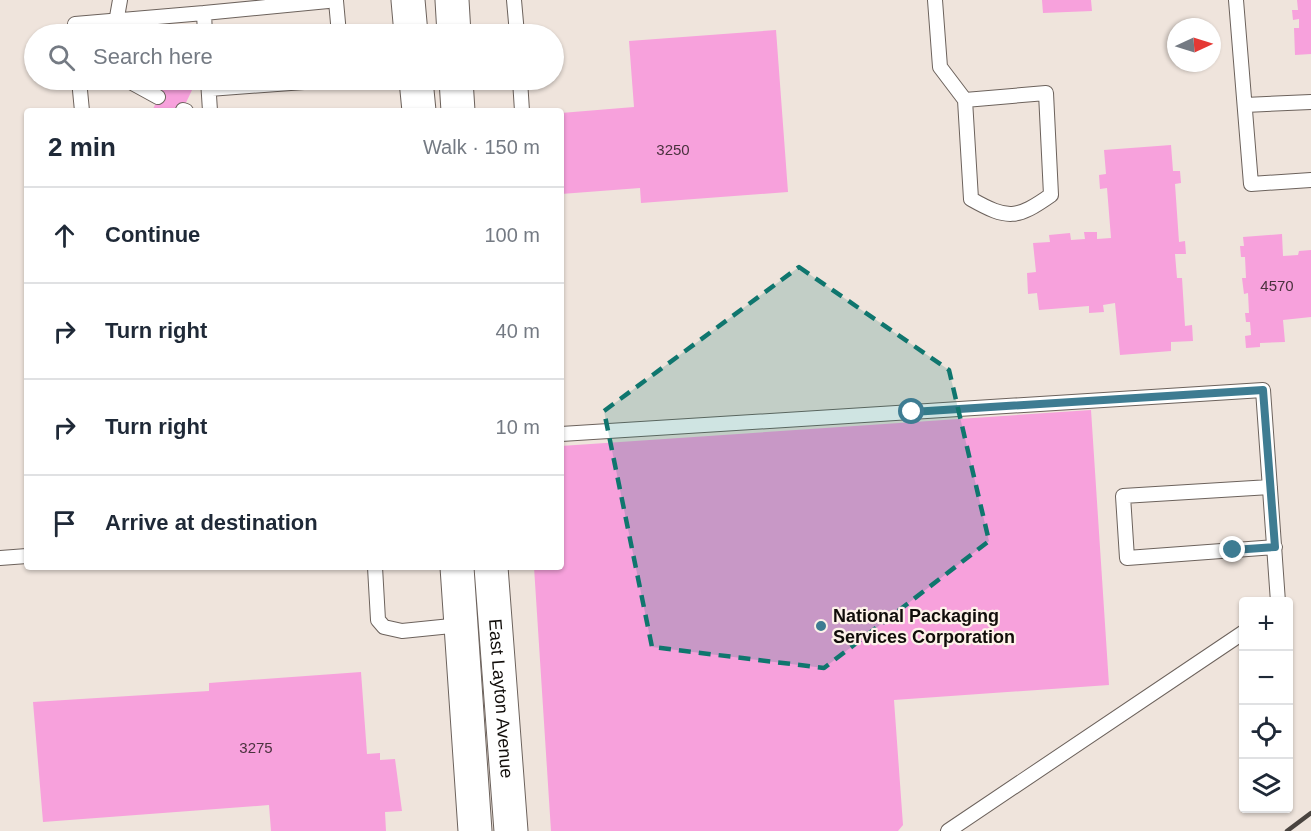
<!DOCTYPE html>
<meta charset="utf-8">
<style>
:root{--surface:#fff;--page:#f2f2f3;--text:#1f2937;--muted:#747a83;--line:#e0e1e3}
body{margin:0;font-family:Arial,sans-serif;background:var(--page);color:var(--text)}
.controls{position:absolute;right:18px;bottom:18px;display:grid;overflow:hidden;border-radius:6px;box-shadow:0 2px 4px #0004}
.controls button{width:54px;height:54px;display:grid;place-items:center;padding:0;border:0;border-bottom:2px solid var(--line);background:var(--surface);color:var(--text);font:30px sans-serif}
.compass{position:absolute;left:1167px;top:18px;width:54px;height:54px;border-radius:50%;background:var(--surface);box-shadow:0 2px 4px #0004;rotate:86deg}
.stop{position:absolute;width:18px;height:18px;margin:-14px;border:4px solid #3e7c92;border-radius:50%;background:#fff}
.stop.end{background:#3e7c92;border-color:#fff;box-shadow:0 2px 6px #0008}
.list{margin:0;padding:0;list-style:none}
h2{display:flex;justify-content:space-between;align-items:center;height:78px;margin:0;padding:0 24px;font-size:26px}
h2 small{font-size:20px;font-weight:400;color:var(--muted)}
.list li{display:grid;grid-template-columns:39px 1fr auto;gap:18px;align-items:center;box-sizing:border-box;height:96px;padding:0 24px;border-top:2px solid var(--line)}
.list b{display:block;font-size:22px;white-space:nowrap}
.list em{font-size:20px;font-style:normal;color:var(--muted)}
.icon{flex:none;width:33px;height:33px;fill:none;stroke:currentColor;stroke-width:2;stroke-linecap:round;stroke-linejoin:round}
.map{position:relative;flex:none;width:1311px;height:831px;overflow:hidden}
.search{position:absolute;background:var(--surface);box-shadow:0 2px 4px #0004;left:24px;top:24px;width:540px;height:66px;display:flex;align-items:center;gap:15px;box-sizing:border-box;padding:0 21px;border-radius:33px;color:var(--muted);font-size:22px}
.panel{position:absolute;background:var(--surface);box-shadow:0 2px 4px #0004;left:24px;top:108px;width:540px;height:462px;border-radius:6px}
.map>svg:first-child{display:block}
.building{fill:#f7a1dc}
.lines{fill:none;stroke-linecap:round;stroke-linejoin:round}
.lane-casing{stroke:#6c625c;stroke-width:16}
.secondary-casing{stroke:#6c625c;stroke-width:35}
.lane{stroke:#fff;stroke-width:14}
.secondary{stroke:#fff;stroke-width:33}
.rail{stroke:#49433f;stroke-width:4.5}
.route{stroke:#3e7c92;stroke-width:8}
.marked{fill:#0f766e;fill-opacity:0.2;stroke:#0f766e;stroke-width:4.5;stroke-dasharray:12 8;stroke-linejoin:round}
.poi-dot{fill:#3e7c92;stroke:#fdf1e9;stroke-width:2}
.labels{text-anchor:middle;stroke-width:4.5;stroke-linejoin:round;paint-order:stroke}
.number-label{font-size:15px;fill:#4a323e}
.poi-label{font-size:18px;font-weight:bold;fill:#110d0a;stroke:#fdf1e9;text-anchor:start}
.street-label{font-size:18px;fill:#110d0a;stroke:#fdf1e9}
</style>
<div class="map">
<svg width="1311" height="831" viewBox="0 0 1311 831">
<rect width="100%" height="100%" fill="#efe4dc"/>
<path class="building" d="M1042,0h49l1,11 -49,2z
M1297,0h14v54l-16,1 -1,-27h5v-9l-6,1 -1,-10h6z
M776,30l12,162 -147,11 -1,-15 -79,6v-81l73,-6 -5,-66z
M167,80h10l16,8 -11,23h-30z
M1171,145l2,26h7l1,12 -6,1 4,58 6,-1 1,13h-11l2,24h5l3,48 7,-1 1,16 -22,1v9l-51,4 -5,-52 -12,2 1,7 -15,1v-7l-50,4 -2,-17 -9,1 -1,-21 9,-1 -3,-29 17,-1 -1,-7 21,-2 1,7 14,-1 -1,-7h13v7l14,-1 -4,-50 -7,1 -1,-14 7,-1 -2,-24z
M1282,234l1,22 15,-1 1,-4 12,-1v67l-28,3 2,22 -25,1v4l-14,1 -1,-12 6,-1 -1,-13h-4l-1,-9h4l-1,-20 -4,1 -2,-16h4l-1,-21h-4l-1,-11h4l-1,-9z
M1091,410l18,275 -215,15 9,125 -5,6h-347l-17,-264h27v-121z
M361,672l6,82 13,-1v7l15,-1 7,52 -17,1 1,19h-115l-2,-26 -226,17 -10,-120 176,-11v-8z"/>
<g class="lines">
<g class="lane-casing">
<path id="lane" d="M514,0l3,34
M935,0l5,67 25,33 6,99c37,21 46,20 80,-4l-5,-102 -81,7
M1236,0l15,184 60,-4
M336,1l3,33
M76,34l-1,-10 129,-11
M114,34l6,-34
M205,34l-1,-21 124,-12
M79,80l3,31
M127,80l31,17
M208,80l2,31
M520,80l2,31
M209,89l122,-9
M1245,105l66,-3
M183,110l3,1
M561,434l702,-44 15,212
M1270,487l-147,9 4,62 148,-11
M0,558l27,-2
M375,567l3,53 6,7 18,4 59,-6
M948,831l296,-199"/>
</g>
<g class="secondary-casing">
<g id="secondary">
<path d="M408,0l3,34"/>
<path d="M452,0l2,34"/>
<path d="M416,80l3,31"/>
<path d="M456,80l2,31"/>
<path d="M457,567l18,264"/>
<path id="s1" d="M491,567l20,264"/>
</g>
</g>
<use href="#lane" class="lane"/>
<use href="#secondary" class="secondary"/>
<path class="rail" d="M1287,831l24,-18"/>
</g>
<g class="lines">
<path class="route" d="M912,412l351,-22 12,157 -42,3"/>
</g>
<path class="marked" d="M799,267l150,103 40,171 -165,127 -172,-21 -48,-236z"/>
<circle class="poi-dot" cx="821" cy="626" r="6"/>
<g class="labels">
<g class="number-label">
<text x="673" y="155">3250</text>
<text x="1277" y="291">4570</text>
<text x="256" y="753">3275</text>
</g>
<g class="poi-label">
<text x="833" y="622">National Packaging<tspan x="833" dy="21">Services Corporation</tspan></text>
</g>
<g class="street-label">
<text dy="6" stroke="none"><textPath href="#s1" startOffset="132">East Layton Avenue</textPath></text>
</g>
</g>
</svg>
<div class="controls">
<button>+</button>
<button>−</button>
<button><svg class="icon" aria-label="locate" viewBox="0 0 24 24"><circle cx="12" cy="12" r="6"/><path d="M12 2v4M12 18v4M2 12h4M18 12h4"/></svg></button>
<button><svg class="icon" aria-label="layers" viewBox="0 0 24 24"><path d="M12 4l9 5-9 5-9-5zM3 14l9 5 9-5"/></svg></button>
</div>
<svg class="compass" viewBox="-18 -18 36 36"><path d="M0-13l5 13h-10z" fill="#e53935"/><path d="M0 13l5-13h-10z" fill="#747a83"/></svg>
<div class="stop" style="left:912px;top:412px"></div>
<div class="stop end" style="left:1233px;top:550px"></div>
<div class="search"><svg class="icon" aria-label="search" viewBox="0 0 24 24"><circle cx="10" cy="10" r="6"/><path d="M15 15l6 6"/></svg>Search here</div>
<section class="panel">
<h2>2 min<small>Walk · 150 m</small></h2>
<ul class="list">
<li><svg class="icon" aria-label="ahead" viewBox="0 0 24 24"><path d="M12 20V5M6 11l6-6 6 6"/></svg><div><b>Continue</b></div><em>100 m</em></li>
<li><svg class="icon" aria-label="right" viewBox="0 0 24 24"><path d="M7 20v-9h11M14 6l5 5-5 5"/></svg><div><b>Turn right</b></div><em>40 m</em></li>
<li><svg class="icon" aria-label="right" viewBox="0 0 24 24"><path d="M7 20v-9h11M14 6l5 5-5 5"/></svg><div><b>Turn right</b></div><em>10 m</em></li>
<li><svg class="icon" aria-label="arrive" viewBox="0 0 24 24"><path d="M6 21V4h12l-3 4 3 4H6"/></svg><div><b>Arrive at destination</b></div></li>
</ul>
</section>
</div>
